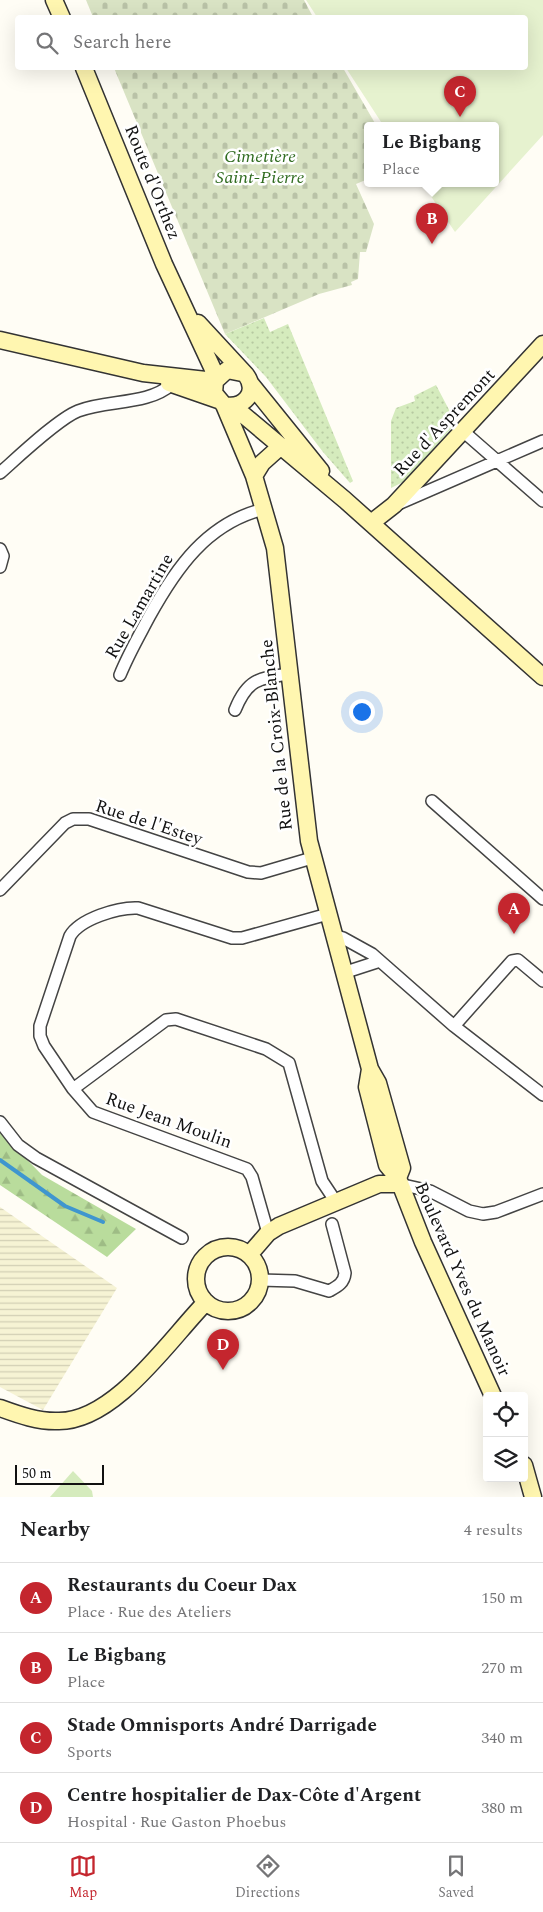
<!DOCTYPE html>
<meta charset="utf-8">
<style>
:root{--surface:#fff;--page:#f6f6f6;--text:#202124;--muted:#757577;--line:#e0e0e0;--accent:#c4262e}
body{margin:0;font-family:Spectral,serif;background:var(--page);color:var(--text)}
.controls{position:absolute;right:15px;bottom:15px;display:grid;overflow:hidden;border-radius:5px;box-shadow:0 5px 20px #0002}
.controls button{width:45px;height:45px;display:grid;place-items:center;padding:0;border:0;border-bottom:1px solid var(--line);background:var(--surface);color:var(--text);font:25px sans-serif}
.scale{position:absolute;left:15px;bottom:12px;width:89px;box-sizing:border-box;padding-left:5px;border:2px solid #111;border-top:0;font-size:14px;line-height:18px;white-space:nowrap;color:#111;-webkit-text-stroke:4px #fff;paint-order:stroke}
.you{position:absolute;left:361px;top:711px;width:18px;height:18px;margin:-12px;border:4px solid #fff;border-radius:50%;background:#1a73e8;box-shadow:0 0 0 8px #1a73e833}
.badge{display:grid;place-items:center;width:32px;height:32px;border-radius:50%;background:var(--accent);color:#fff;font-size:16px;font-weight:700}
.pin{position:absolute;translate:-50% -41px;filter:drop-shadow(0 1px 2px #0008)}
.pin::after{content:'';position:absolute;top:26px;width:18px;height:15px;background:inherit;clip-path:polygon(0 0,100% 0,50% 100%)}
.popup{position:absolute;left:364px;top:122px;width:135px;height:65px;box-sizing:border-box;display:grid;place-content:center;border-radius:5px;background:var(--surface);filter:drop-shadow(0 1px 4px #0005);font-size:16px;white-space:nowrap;color:var(--muted)}
.popup b{font-size:19px;color:var(--text)}
.popup::after{content:'';position:absolute;left:50%;top:100%;margin-left:-10px;border:10px solid transparent;border-top-color:var(--surface)}
.list{margin:0;padding:0;list-style:none}
h2{display:flex;justify-content:space-between;align-items:center;height:65px;margin:0;padding:0 20px;font-size:21px}
h2 small{font-size:16px;font-weight:400;color:var(--muted)}
.list li{display:grid;grid-template-columns:32px 1fr auto;gap:15px;align-items:center;box-sizing:border-box;height:70px;padding:0 20px;border-top:1px solid var(--line)}
.list b{display:block;font-size:19px;white-space:nowrap}
.list p{margin:0;font-size:16px;white-space:nowrap;color:var(--muted)}
.list em{font-size:16px;font-style:normal;color:var(--muted)}
.icon{flex:none;width:28px;height:28px;fill:none;stroke:currentColor;stroke-width:2;stroke-linecap:round;stroke-linejoin:round}
.map{position:relative;flex:none;width:543px;height:1497px;overflow:hidden}
.search{position:absolute;background:var(--surface);box-shadow:0 5px 20px #0002;left:15px;right:15px;top:15px;height:55px;display:flex;align-items:center;gap:12px;box-sizing:border-box;padding:0 18px;border-radius:5px;color:var(--muted);font-size:19px}
.sheet{height:345px;background:var(--surface)}
nav{display:flex;justify-content:space-around;align-items:center;box-sizing:border-box;height:70px;border-top:1px solid var(--line);background:var(--surface);font-size:14px;color:var(--muted)}
nav a{display:grid;justify-items:center;gap:2px}
nav .on{color:var(--accent)}
.map>svg:first-child{display:block}
.farmland{fill:url(#farmland-rules)}
.grass{fill:url(#grass-dots)}
.forest{fill:url(#forest-firs)}
.cemetery{fill:url(#cemetery-stones)}
.park{fill:#d5ebbd}
.pitch{fill:#e6f2cf}
.lines{fill:none;stroke-linecap:round;stroke-linejoin:round}
.stream{stroke:#3f96cf;stroke-width:4}
.street-casing{stroke:#444;stroke-width:14}
.secondary-casing{stroke:#333;stroke-width:19}
.street{stroke:#fff;stroke-width:11}
.secondary{stroke:#fff6b0;stroke-width:16}
.labels{text-anchor:middle;stroke-width:5;stroke-linejoin:round;paint-order:stroke}
.park-label{font-size:18px;font-style:italic;fill:#2f6b1f;stroke:#fff}
.street-label{font-size:18px;fill:#111;stroke:#fff}
</style>
<div class="map">
<svg width="543" height="1497" viewBox="0 0 543 1497">
<defs>
<pattern id="farmland-rules" width="6" height="5" patternUnits="userSpaceOnUse" patternTransform="scale(1.25)"><rect width="6" height="5" fill="#f6f3d4"/><path d="M0 2.5h6" fill="none" stroke="#d2cfb5"/></pattern>
<pattern id="grass-dots" width="8" height="8" patternUnits="userSpaceOnUse" patternTransform="scale(1.25)"><rect width="8" height="8" fill="#d5ebbd"/><path d="M2 2h.1M6 6h.1" fill="none" stroke="#b6c8a1" stroke-width="1.8" stroke-linecap="round"/></pattern>
<pattern id="forest-firs" width="22" height="20" patternUnits="userSpaceOnUse" patternTransform="scale(1.25)"><rect width="22" height="20" fill="#b9dc9c"/><path d="M5 1l3.5 6h-7zM16 11l3.5 6h-7z" fill="#9ebc85"/></pattern>
<pattern id="cemetery-stones" width="16" height="16" patternUnits="userSpaceOnUse" patternTransform="scale(1.25)"><rect width="16" height="16" fill="#d9e3c4"/><path d="M2 7V4a2 2 0 0 1 4 0v3zM10 15v-3a2 2 0 0 1 4 0v3z" fill="#b9c2a7"/></pattern>
</defs>
<rect width="100%" height="100%" fill="#fffdf5"/>
<path class="farmland" d="M0,1207l117,81 -74,122 -43,-23z"/>
<path class="grass" d="M264,318l6,14 18,-8 65,157 -3,2 -27,-31 -57,-75 -41,-43z
M436,385l20,38 -51,58 -14,7v-67l5,-13 19,-7 -1,-5z"/>
<path class="forest" d="M0,1132l42,43 94,54 -29,28 -107,-72z"/>
<path class="cemetery" d="M86,0h218l9,17h-220z
M114,68h229l33,57h-8v54l-12,5 18,40 -8,28h-6l-2,27 -7,3 1,3 -33,9 -94,40z"/>
<path class="park" d="M73,1471l19,20 1,6h-43z"/>
<path class="pitch" d="M306,0h237v135l-88,97 -33,-49h74v-58h-113l-37,-57h180v-50l-209,-1z"/>
<g class="lines">
<path class="stream" d="M0,1160l65,46 38,16"/>
<g class="street-casing">
<path id="street" d="M464,432l79,69
M0,473c18,-16 58,-54 78,-62 30,-12 69,-5 94,-27
M398,504l145,-63
M0,549l3,7 -3,11
M120,675c8,-20 19,-39 29,-58 27,-49 58,-94 115,-108
M235,710c12,-30 23,-32 54,-36
M432,801l111,98
M0,890l65,-67 8,-4h16l159,53 13,1 51,-15
M333,935l10,3 29,16 82,72 89,69
M343,973l37,-12
M454,1026l58,-65 6,-1 25,21
M73,1089l93,-69 10,-1 90,30 23,14 33,118 14,21
M0,1122l18,23 18,13 146,80
M399,1184l31,7 39,20 14,3 13,-2 47,-18
M268,1233l-16,-56 -5,-8 -154,-57 -20,-23 -29,-43 -4,-10v-10l30,-90c10,-17 48,-29 68,-28l94,30h10l86,-24
M260,1280l35,1 34,10c9,-5 15,-8 16,-18l-13,-49"/>
</g>
<g class="secondary-casing">
<path id="secondary" d="M54,0l8,18
M84,68l80,196 53,114
M198,323l48,52c13,18 -3,34 -22,30l-10,-12 1,-12 12,-11 15,3
M0,340l143,33 72,8
M169,383l49,17
M250,383l71,88
M224,405l30,71 21,72 34,293 61,228 8,14 24,85 -4,10
M234,407l111,93 198,177
M254,476l8,-13 19,-17
M371,523l23,-18 149,-161
M370,1069l-3,18 20,78 11,13 25,64 70,154
M196 1279a32 32 0 1 1 64 0a32 32 0 1 1-64 0Z
M249,1255l19,-22 11,-7 100,-42h20
M0,1408c19,7 39,14 59,13 56,0 110,-81 147,-119
M524,1465l9,32"/>
</g>
<use href="#street" class="street"/>
<use href="#secondary" class="secondary"/>
</g>
<g class="labels">
<g class="park-label">
<text x="260" y="162">Cimetière<tspan x="260" dy="21">Saint-Pierre</tspan></text>
</g>
<g class="street-label">
<text transform="translate(153 182) rotate(68)" y="6">Route d'Orthez</text>
<text transform="translate(444 422) rotate(-47)" y="6">Rue d'Aspremont</text>
<text transform="translate(139 606) rotate(-60)" y="6">Rue Lamartine</text>
<text transform="translate(276 735) rotate(-96)" y="6">Rue de la Croix-Blanche</text>
<text transform="translate(149 822) rotate(18)" y="6">Rue de l'Estey</text>
<text transform="translate(169 1120) rotate(20)" y="6">Rue Jean Moulin</text>
<text transform="translate(463 1279) rotate(66)" y="6">Boulevard Yves du Manoir</text>
</g>
</g>
</svg>
<div class="controls">
<button><svg class="icon" aria-label="locate" viewBox="0 0 24 24"><circle cx="12" cy="12" r="6"/><path d="M12 2v4M12 18v4M2 12h4M18 12h4"/></svg></button>
<button><svg class="icon" aria-label="layers" viewBox="0 0 24 24"><path d="M12 4l9 5-9 5-9-5zM3 14l9 5 9-5"/></svg></button>
</div>
<div class="scale">50 m</div>
<div class="you"></div>
<div class="pin badge" style="left:514px;top:934px">A</div>
<div class="pin badge" style="left:432px;top:244px">B</div>
<div class="popup"><b>Le Bigbang</b>Place</div>
<div class="pin badge" style="left:460px;top:117px">C</div>
<div class="pin badge" style="left:223px;top:1370px">D</div>
<div class="search"><svg class="icon" aria-label="search" viewBox="0 0 24 24"><circle cx="10" cy="10" r="6"/><path d="M15 15l6 6"/></svg>Search here</div>
</div>
<section class="sheet">
<h2>Nearby<small>4 results</small></h2>
<ul class="list">
<li><span class="badge">A</span><div><b>Restaurants du Coeur Dax</b><p>Place · Rue des Ateliers</p></div><em>150 m</em></li>
<li><span class="badge">B</span><div><b>Le Bigbang</b><p>Place</p></div><em>270 m</em></li>
<li><span class="badge">C</span><div><b>Stade Omnisports André Darrigade</b><p>Sports</p></div><em>340 m</em></li>
<li><span class="badge">D</span><div><b>Centre hospitalier de Dax-Côte d'Argent</b><p>Hospital · Rue Gaston Phoebus</p></div><em>380 m</em></li>
</ul>
</section>
<nav>
<a class="on"><svg class="icon" aria-label="map" viewBox="0 0 24 24"><path d="M3 6l6-2 6 2 6-2v14l-6 2-6-2-6 2zM9 4v14M15 6v14"/></svg>Map</a>
<a><svg class="icon" aria-label="directions" viewBox="0 0 24 24"><path d="M12 3l9 9-9 9-9-9zM9 14v-3h6M13 9l2 2-2 2"/></svg>Directions</a>
<a><svg class="icon" aria-label="saved" viewBox="0 0 24 24"><path d="M7 4h10v16l-5-4-5 4z"/></svg>Saved</a>
</nav>
